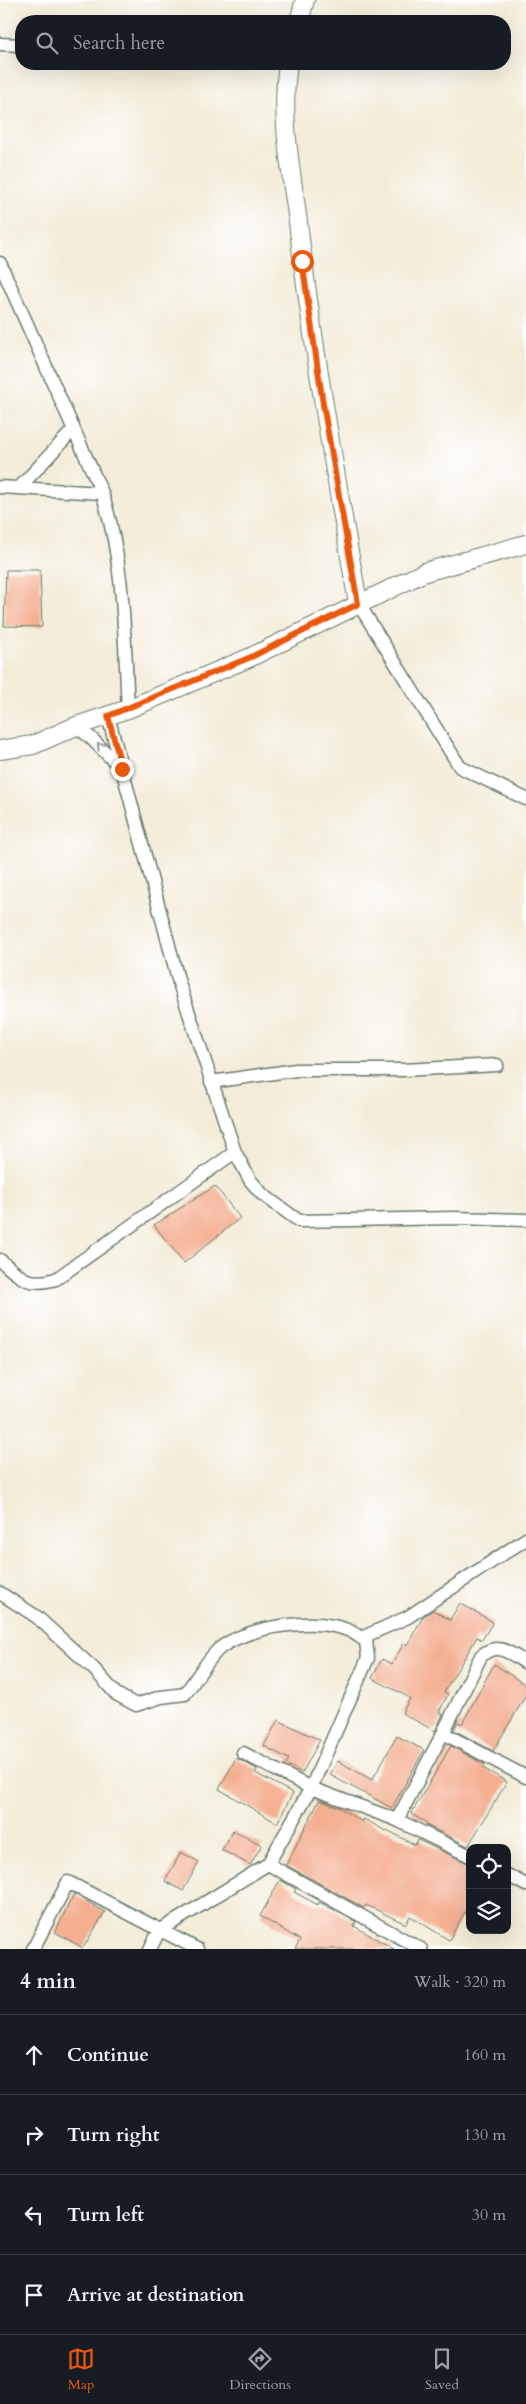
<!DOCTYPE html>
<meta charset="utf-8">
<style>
:root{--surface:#171b24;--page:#242831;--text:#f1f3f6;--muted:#9ea1a6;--line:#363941;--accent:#ea580c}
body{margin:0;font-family:Cardo,serif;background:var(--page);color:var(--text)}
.controls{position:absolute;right:15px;bottom:15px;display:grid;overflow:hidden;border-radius:10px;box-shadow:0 5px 20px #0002}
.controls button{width:45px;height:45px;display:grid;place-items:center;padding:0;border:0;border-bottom:1px solid var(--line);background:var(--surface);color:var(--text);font:25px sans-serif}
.stop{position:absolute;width:15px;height:15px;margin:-11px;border:4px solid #ea580c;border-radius:50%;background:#fff}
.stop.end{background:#ea580c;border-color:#fff;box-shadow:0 1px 5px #0008}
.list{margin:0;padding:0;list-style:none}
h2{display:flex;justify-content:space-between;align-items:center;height:65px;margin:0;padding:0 20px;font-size:21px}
h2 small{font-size:16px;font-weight:400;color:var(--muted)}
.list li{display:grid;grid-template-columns:32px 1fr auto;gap:15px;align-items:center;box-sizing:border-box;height:80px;padding:0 20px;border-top:1px solid var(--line)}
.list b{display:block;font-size:19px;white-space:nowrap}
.list em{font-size:16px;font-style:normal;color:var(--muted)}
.icon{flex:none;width:28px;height:28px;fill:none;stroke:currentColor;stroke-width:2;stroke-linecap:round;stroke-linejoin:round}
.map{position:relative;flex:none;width:526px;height:1949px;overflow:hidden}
.search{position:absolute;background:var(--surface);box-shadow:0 5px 20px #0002;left:15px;right:15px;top:15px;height:55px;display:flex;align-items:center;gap:12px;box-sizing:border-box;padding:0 18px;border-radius:20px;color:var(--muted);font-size:19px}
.sheet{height:385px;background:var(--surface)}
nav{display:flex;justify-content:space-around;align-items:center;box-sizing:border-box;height:70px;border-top:1px solid var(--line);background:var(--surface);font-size:14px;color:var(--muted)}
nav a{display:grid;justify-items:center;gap:2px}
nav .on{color:var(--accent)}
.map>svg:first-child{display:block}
.building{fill:#f4ae90}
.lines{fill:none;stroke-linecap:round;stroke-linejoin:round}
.street-casing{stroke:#697a6d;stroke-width:15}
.secondary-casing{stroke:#697a6d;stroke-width:20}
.street{stroke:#fff;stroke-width:12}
.secondary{stroke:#fff;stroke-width:18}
.oneway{stroke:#8f9e9a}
.route{stroke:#ea580c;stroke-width:6}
</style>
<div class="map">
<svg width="526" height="1949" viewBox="0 0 526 1949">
<rect width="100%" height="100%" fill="#fff"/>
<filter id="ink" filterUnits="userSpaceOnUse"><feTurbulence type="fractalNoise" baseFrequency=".02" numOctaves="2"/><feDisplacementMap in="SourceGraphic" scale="10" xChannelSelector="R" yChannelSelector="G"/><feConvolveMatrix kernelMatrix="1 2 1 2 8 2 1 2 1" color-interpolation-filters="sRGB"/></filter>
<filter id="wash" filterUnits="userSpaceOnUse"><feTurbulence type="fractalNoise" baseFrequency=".0096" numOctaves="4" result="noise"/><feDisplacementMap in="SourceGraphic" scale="20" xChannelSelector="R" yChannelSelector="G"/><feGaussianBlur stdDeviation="1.12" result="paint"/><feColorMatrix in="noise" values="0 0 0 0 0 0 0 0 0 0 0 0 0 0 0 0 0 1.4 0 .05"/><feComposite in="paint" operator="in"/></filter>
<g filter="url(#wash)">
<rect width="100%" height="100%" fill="#f3ecd8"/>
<g id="blocks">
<path class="building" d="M6,570h34l2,57 -38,-1z
M215,1186l25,32 -56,45 -30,-38z
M460,1603l33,19 -11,18 -5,-3 -33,55 4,2 -9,18 4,2 -8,17 -33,-18 8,-15 -38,-20 10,-19 10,5 12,-21 3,2 16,-28 10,-7 17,10z
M494,1664l32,21v10l-33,56 -39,-21 4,-8 4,2z
M278,1720l42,20 -18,33 -16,-9 3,-5 -25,-13z
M397,1736l27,14 -32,58 -62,-33 8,-14 34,19z
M451,1746l34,19 -2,3 24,14 -39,64 -42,-21 1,-2 -16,-9z
M236,1758l21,11 -2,4 38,20 -16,30 -58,-34z
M319,1800l21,8 23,14 1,-3 22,12 1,-1 28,15 3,-5 52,24v39l-21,37 -39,-24 -4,8 -40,-19 -2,3 -78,-43z
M233,1830l29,15 -12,20 -28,-15z
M181,1852l18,10 -16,29 -18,-10z
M280,1880l16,9 -2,3 24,13 1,-3 37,20 -2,4 40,23h-99l5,-9 -40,-24z
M74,1894l31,18 -22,36 -28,-16z"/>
</g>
</g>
<g filter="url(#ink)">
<use href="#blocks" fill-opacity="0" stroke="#697a6d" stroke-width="1"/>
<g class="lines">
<g class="street-casing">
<path id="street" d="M0,44l21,1
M0,263l102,230c23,70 22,143 26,216
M0,487l102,6
M19,488l54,-58
M358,603l102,164 66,32
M76,726l15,12 29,29
M211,1082l85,-12h107l94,-5
M235,1152l15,28 12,14 37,27 155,-3 72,2
M0,1260c21,18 28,27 56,19l179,-127 -56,-169 -71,-267
M0,1593l37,24 57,52 22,25 20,11 25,-8 24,-3c9,-12 25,-38 35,-46 30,-22 96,-32 130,-17 6,3 11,7 16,10l2,17 -57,130 -43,76 -109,67 -9,18
M361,1638l47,-21 118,-78
M443,1733l83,44
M243,1753l68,35 86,32 73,36
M397,1820l46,-87 38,-77c16,-15 29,-3 45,7
M268,1864l153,85
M507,1875l19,10
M33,1949l35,-67 129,67"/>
</g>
<g class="secondary-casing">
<path id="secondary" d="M299,21l6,-21
M288,64c-8,52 3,106 10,158 15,128 38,255 60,381
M0,750l33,-5 43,-19 52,-17 123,-52 174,-85 101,-28"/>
</g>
<use href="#street" class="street"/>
<use href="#secondary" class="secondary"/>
</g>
<defs><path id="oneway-chevron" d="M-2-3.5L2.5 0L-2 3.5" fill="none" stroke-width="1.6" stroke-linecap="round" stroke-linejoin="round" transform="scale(1.25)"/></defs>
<use class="oneway" href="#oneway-chevron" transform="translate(100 746) rotate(-134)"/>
</g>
<g class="lines" filter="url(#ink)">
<path class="route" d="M122,769l-14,-53 143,-59 107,-53 -35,-200 -21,-143"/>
</g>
</svg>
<div class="controls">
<button><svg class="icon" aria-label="locate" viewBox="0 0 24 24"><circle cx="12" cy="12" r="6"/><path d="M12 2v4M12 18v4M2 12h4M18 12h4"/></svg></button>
<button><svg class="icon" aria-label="layers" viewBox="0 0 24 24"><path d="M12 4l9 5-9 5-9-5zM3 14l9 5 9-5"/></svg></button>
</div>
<div class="stop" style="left:302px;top:261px"></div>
<div class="stop end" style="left:122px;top:769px"></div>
<div class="search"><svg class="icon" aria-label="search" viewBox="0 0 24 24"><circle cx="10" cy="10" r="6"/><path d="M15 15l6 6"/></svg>Search here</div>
</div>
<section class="sheet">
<h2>4 min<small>Walk · 320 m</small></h2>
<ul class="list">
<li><svg class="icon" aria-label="ahead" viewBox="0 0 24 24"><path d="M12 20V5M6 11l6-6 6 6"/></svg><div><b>Continue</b></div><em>160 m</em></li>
<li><svg class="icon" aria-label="right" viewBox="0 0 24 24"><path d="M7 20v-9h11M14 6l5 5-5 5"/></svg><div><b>Turn right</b></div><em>130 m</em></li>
<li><svg class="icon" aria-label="left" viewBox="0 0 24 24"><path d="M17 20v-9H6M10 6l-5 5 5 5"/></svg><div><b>Turn left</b></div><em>30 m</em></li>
<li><svg class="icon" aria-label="arrive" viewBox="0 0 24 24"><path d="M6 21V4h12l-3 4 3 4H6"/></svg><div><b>Arrive at destination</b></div></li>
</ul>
</section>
<nav>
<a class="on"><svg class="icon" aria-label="map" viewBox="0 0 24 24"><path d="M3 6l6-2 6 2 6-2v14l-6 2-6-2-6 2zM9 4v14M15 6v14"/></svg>Map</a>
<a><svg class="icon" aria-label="directions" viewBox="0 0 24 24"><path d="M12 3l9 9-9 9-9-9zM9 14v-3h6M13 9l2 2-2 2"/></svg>Directions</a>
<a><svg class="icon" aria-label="saved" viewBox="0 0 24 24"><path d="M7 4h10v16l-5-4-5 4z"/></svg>Saved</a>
</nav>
